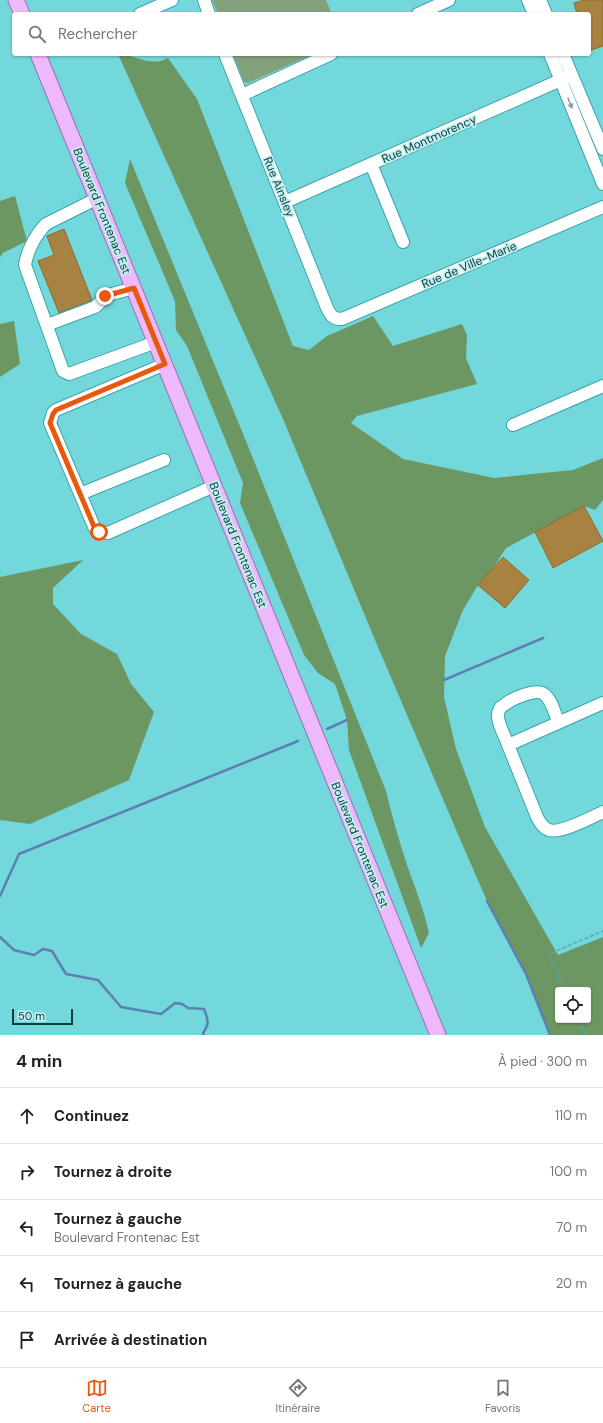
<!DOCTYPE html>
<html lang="fr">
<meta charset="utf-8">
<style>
:root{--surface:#fff;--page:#f6f6f6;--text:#222;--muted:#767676;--line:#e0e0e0;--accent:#ea580c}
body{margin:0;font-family:"DM Sans",sans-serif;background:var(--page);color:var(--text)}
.controls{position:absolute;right:12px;bottom:12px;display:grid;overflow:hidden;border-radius:4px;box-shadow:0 1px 3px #0004}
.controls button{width:36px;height:36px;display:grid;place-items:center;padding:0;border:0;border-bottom:1px solid var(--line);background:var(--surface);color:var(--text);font:20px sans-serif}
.scale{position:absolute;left:12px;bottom:10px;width:61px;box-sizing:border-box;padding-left:4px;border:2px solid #0f3c3e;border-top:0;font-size:11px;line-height:14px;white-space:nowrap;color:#0f3c3e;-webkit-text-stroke:3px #c2f0f1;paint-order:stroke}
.stop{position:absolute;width:12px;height:12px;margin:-9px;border:3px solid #ea580c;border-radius:50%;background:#fff}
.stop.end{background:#ea580c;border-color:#fff;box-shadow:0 1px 4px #0008}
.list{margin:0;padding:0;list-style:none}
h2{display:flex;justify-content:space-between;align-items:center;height:52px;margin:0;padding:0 16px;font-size:17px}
h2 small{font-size:13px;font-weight:400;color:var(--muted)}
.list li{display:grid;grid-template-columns:26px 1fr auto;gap:12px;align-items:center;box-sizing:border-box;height:56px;padding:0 16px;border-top:1px solid var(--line)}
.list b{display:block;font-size:15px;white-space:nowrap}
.list p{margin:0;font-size:13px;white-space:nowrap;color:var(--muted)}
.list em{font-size:13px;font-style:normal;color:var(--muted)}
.icon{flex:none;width:22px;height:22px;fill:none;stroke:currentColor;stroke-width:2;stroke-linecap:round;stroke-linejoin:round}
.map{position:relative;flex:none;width:603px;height:1035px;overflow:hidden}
.search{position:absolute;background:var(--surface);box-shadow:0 1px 3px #0004;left:12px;right:12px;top:12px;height:44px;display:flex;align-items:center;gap:10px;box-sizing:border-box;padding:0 14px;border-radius:4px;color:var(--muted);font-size:15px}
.sheet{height:332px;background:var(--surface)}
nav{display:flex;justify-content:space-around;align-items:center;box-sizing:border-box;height:56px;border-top:1px solid var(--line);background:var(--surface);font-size:11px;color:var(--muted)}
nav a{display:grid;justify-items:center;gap:2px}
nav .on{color:var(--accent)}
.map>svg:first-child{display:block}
.green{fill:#83a27b}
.forest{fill:#6c9662;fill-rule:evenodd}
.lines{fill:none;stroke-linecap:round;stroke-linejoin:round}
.stream{stroke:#5e7fb3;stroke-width:2.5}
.building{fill:#a78241;stroke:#8e6a28}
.minor-casing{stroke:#3ba4a9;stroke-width:14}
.major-casing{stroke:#986fb6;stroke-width:17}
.path{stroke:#54a8ac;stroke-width:1.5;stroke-dasharray:4 2;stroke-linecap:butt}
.minor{stroke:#fff;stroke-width:12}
.major{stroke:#eeb9fa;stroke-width:15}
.oneway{fill:#879e9e}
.route{stroke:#ea580c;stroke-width:5}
.labels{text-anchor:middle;stroke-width:3.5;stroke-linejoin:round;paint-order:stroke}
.street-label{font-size:12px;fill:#0f3c3e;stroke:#c2f0f1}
</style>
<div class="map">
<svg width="603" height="1035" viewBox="0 0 603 1035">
<rect width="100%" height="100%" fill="#73d8dc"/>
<path class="green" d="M212,0h114l6,14h-114z
M233,54h81l-66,29 -4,-1z"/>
<path class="forest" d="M118,54c11,0 31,10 41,7 3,0 6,-2 9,-3l29,41 96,247 16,4 18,-14 46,-20 20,30 69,-22 5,11 -1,23 11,26 -120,32 -6,7 52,36 91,19 79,-8 30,-12v42l-8,10 -11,-4 -78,42 -13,20 -15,17 -15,25 -18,46 -1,41 12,52 29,78 73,128 45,-18v98h-53l-24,-61 -39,-73 -27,-62 -82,-192 -95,-228zM558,990h30v30h-30z
M130,159l118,287 138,345c6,25 13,50 21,74 8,23 17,45 22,68l-8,15 -72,-198 -2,-30 -12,-36 -17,-11 -14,-18 -64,-152 3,-20 -56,-137 -11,-16 -1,-29 -50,-118z
M15,196l12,45 -24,12 -3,4v-56z
M14,321l6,43 -20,13v-53z
M83,560l-30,28v16l28,30 36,20 14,30 23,28 -25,68 -99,44 -30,-4v-243z"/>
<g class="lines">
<path class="stream" d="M444,680l99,-42
M327,729l20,-9
M0,896l19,-42 279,-113
M487,901l39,73 24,61
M0,937l14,13 20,5 9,-6 9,2 14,23 32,6 23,27 40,7 14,-11 7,1 6,4 16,1c4,11 6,14 -1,24l1,2"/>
</g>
<path class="building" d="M584,0h19v46l-14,5v-37h-12l-3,-11z
M64,229l28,71 -33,13 -21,-52 16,-6 -7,-19z
M584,506l19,35 -50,27 -18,-36z
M503,557l26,23 -24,28 -27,-23z"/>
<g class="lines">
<g class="minor-casing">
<path id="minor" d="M204,0l5,14
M528,0l6,14
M540,0l6,14
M140,14l32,-14
M418,14l31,-14
M225,54l102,254c4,8 6,11 15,11l261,-112
M550,54l53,130
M563,54l40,95
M242,95l89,-41
M371,164l32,78
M98,198l-52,26c-10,10 -19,27 -21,41l38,106 6,3 87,-32
M285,202l287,-127
M47,325l48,-18 13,-12 26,-7
M165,364l-109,46 -3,3 -3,10 45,106 4,3 9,1 106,-47
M513,425l90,-39
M80,494l84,-34
M558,722c-3,-8 -6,-22 -14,-28 -8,-6 -33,5 -40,11 -4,2 -6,6 -6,11 0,9 7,20 10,29l95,-42
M508,745l29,72c2,4 5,10 10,12 10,7 45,-12 56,-17"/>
</g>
<g class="major-casing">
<path id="major" d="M16,0l6,14
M38,54l400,981"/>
</g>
<path class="path" d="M565,990l-16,-36 54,-23
M579,1020l7,15"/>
<use href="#minor" class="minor"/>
<use href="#major" class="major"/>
</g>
<defs><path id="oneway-solid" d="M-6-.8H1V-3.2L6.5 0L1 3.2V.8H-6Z"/></defs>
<use class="oneway" href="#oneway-solid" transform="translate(570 103) rotate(68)"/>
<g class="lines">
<path class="route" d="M99,532l-4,-3 -45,-106 3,-9 3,-4 109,-46 -31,-76 -29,8"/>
</g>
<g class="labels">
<g class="street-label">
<text transform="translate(429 139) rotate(-24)" y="4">Rue Montmorency</text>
<text transform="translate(279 187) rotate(68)" y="4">Rue Ainsley</text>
<text transform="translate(102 211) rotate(68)" y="4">Boulevard Frontenac Est</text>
<text transform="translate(469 265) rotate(-23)" y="4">Rue de Ville-Marie</text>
<text transform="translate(238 545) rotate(68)" y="4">Boulevard Frontenac Est</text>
<text transform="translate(360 845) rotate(68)" y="4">Boulevard Frontenac Est</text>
</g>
</g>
</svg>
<div class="controls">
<button><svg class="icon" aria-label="locate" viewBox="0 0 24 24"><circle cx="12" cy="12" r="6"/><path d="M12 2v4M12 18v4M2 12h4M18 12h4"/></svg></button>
</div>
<div class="scale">50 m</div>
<div class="stop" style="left:99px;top:532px"></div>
<div class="stop end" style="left:105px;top:296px"></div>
<div class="search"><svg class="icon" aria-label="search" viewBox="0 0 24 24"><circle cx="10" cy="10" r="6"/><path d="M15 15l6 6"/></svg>Rechercher</div>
</div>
<section class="sheet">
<h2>4 min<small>À pied · 300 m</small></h2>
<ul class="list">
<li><svg class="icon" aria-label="ahead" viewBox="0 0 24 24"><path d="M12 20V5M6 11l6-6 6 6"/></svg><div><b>Continuez</b></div><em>110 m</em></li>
<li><svg class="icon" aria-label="right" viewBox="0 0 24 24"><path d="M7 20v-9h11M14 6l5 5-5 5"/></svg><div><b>Tournez à droite</b></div><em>100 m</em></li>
<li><svg class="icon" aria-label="left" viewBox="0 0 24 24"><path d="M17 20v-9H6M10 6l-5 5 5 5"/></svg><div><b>Tournez à gauche</b><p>Boulevard Frontenac Est</p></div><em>70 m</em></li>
<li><svg class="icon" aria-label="left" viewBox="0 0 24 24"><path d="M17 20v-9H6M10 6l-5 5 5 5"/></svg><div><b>Tournez à gauche</b></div><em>20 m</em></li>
<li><svg class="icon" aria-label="arrive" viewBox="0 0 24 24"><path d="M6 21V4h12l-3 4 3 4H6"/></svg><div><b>Arrivée à destination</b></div></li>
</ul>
</section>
<nav>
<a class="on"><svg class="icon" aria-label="map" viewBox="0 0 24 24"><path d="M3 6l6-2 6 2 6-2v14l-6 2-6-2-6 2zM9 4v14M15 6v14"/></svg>Carte</a>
<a><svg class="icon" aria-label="directions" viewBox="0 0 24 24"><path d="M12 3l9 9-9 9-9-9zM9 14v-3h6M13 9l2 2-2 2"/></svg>Itinéraire</a>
<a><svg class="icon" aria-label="saved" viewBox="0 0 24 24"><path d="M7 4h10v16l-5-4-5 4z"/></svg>Favoris</a>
</nav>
